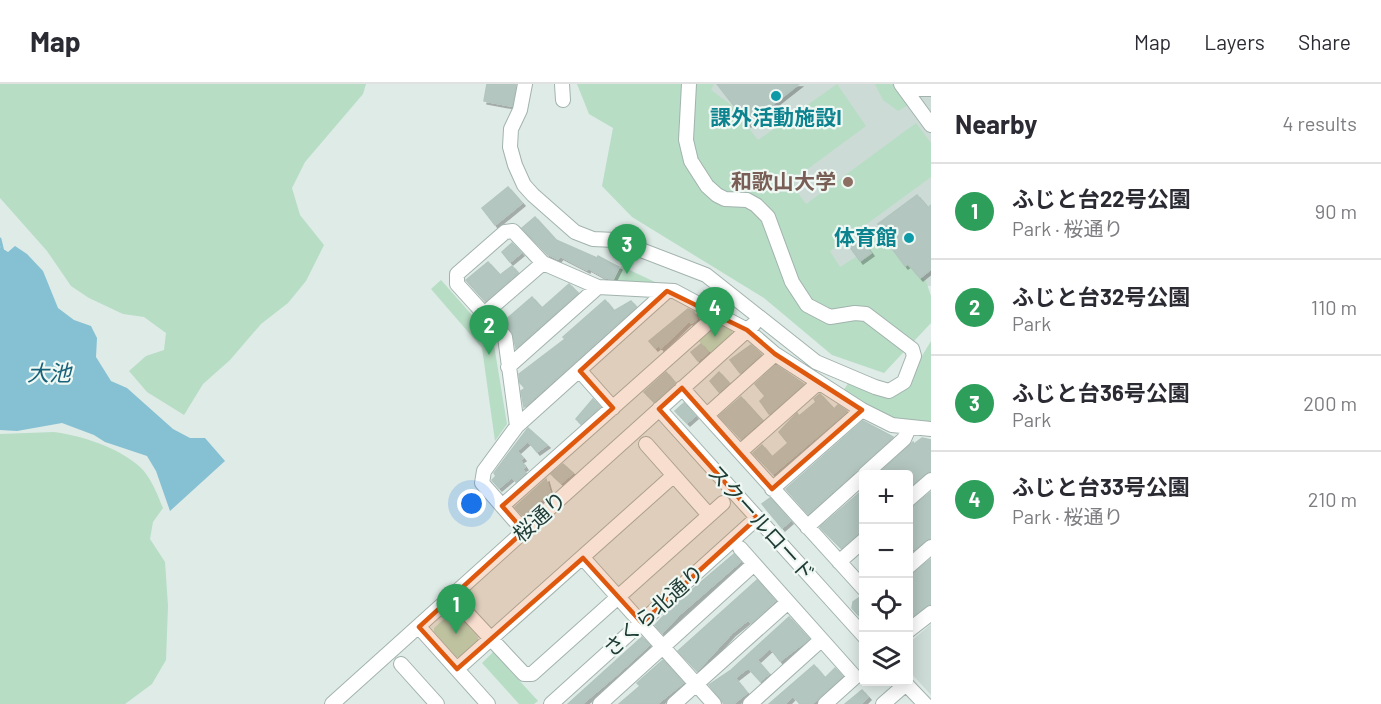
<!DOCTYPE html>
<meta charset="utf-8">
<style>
:root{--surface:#fff;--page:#f2f2f3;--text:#2b2b33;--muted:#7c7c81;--line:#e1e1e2;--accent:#865441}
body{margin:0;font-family:Barlow,"Noto Sans JP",sans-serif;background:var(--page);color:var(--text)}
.controls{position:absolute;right:18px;bottom:18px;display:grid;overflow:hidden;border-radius:6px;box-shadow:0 3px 15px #0003}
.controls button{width:54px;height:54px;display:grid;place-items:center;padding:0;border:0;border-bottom:2px solid var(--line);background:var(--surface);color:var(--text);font:30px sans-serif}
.you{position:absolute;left:472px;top:420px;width:21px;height:21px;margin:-15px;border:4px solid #fff;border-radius:50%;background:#1a73e8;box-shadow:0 0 0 9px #1a73e833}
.badge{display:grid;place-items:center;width:39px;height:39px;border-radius:50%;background:var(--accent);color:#fff;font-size:20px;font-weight:700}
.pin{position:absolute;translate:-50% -50px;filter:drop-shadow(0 2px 3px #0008)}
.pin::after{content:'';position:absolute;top:32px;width:21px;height:18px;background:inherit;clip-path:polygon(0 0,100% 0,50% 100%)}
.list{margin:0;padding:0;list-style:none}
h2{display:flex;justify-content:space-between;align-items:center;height:78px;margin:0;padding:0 24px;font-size:26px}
h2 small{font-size:20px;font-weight:400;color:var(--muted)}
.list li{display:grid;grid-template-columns:39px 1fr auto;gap:18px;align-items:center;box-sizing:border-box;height:96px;padding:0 24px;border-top:2px solid var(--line)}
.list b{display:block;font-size:22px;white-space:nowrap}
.list p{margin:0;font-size:20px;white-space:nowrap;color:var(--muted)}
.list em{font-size:20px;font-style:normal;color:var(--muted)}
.icon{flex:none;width:33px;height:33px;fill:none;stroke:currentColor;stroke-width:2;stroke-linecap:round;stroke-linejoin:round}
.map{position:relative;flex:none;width:931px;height:620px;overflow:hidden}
header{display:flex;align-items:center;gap:36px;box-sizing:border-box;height:84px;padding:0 30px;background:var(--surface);border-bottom:2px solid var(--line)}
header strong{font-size:28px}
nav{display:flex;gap:33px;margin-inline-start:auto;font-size:21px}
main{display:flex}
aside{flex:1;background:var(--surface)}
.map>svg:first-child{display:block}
.built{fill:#cddbd6}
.green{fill:#b7ddc4}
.water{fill:#85c1d3}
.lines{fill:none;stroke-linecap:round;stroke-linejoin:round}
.stream{stroke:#85c1d3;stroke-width:3}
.building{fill:#b4c6c0;stroke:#b2c5be;stroke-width:1.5;filter:url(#shadow)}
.minor-casing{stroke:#a2b3ae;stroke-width:16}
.minor{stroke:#fff;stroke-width:14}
.marked{fill:#de580e;fill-opacity:0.2;stroke:#de580e;stroke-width:4.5;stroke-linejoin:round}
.culture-dot{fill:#0f9aa8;stroke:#f0f8f4;stroke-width:2}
.education-dot{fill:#8d6e63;stroke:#f0f8f4;stroke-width:2}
.labels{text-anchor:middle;stroke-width:4.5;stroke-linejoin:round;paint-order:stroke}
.culture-label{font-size:21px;font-weight:bold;fill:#0d838f;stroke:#f0f8f4}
.education-label{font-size:21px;font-weight:bold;fill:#785e54;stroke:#f0f8f4;text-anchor:end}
.street-label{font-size:21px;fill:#203c36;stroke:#f0f8f4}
.water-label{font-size:22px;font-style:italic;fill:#186279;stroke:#f0f8f4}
</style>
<header>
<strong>Map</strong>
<nav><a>Map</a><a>Layers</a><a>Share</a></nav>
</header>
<main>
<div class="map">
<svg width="931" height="620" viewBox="0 0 931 620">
<defs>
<filter id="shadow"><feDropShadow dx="3" dy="3" stdDeviation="0" flood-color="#0004"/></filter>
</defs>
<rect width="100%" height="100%" fill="#dfebe7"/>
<path class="built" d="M704,0h227v202l-81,-4z
M931,540v71l-22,-24 -1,-27z"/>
<path class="green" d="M0,0h366l-3,10 -58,68 -13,26 8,27 24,30 -18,36 -18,22 -27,21 -31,36 -27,24 -19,31 -37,-23 -18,-21 17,-15 18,-6 2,-17 -22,-16 -21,-3 -34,-16 -18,-12 -24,-35 -47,-53z
M577,0h137l-3,6 19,14 28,36 79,-56 29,42 -76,56 16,22 110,-81 15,20v34l-101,74 10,16 22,-14 -6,-14 17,-8 53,50 5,15v27l-47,50 -52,-18 -68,-57 -132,-81 -30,-31 11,-58 -24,-14z
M875,0h19l16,20 -12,7 -15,-11z
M621,182l34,16 -1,4 -42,-2z
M441,196l52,59 14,85 -12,17 -13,-93 -51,-59z
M718,239l14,7v5l-22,19 -13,-15z
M931,257v82l-40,-3 -48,-29 6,-9 38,12h12z
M54,348c28,4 64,15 86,35 11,10 17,27 23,41l-10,14 -3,17 15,23 3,44 -2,54 -14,24 -27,20h-125v-270z
M452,528h4l22,25v7l-15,13h-7l-22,-25v-4z
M493,568l45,49 -4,3h-15l-37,-41z"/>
<path class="water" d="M15,162l12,8 16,17 15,37 16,12 17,6 6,12 -1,19 15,24 16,7 46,41 17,9h15l20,23 -55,50 -14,-40 -9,-15 -42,-14 -11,-7 -32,-12 -45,8 -17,-1v-183l8,5z"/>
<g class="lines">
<path class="stream" d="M0,155l3,13"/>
</g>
<path class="building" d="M487,0h29l-4,22 -28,-5z
M717,0h82l-51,40z
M508,103l14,16 -27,22 -13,-17z
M917,111l11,13 3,-3v64l-11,9 -12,-14 -3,2 -20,-27 3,-3 -10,-12z
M535,133l21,23 41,18 1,-2 21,11 -6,12 -7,-1 -18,-10 -1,2 -27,-14 -2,3 -11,-5 -25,-26z
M860,154l11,15 -11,8 -11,-15z
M512,159l9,10 -11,9 -8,-10z
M488,178l12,13 12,-9 6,7 -33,28 -19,-21z
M569,200l9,9 -62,55 -4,-16 -9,-10 29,-25 10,11z
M605,216l9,11 17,-10 5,6 -112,100 -3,-16 4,-3 -5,-5 -1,-9 46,-35 -2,-2z
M688,225l6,3 3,7 -6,4 -2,-2 -28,27 -2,-3 -4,3 -6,-7z
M701,260l7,8 -10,9 -7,-9z
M751,261l10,9 -21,19 -10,-13z
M776,281l28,19 -35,30 -9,-13 5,-5 -10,-12z
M666,288l9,11 -21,19 -10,-10z
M719,288l10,11 -10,9 -9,-11z
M820,310l14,15 4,-4 9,6 -74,63 -20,-21 9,-8 10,12 16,-14 -9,-11 18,-19 2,3 17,-14 -2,-3z
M741,313l21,23 -21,19 -22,-23z
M593,315l7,8 -19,17 -5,-5z
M684,319l11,13 -8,7 -12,-12z
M863,337l30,16 -85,77 -22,-25z
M528,344l19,17 -10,7 -9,-11 -11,10 6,7 -3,2 5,7 -3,2 3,4 -9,9 -4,-5 -13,11 -7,-8 4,-4 -2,-3z
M922,354l9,2v31l-22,17v-14h-31l35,-32 1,2z
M563,380l10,9 -12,10 -10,-9z
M546,395l4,14 -28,22 -7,-8z
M864,405v42l-23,17 -21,-21z
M931,408v46l-16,11 -5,-1 -1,-39z
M770,414l20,23 -8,7 -20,-24z
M734,470l6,8 -61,53 -17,18 -7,-8 19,-20z
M931,475v45l-22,15v-43z
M757,496l18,21 -24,22 -3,-3 -16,13 -35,38 -19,-20z
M860,513l4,1v23l-12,-13 1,-6z
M789,533l20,22 -29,22 -10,-13 -13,12 12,14 -9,7 -12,-13 -13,10 12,15 -14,11h-9l-15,-19 22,-15z
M642,553l7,8 -28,26 -39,33h-14z
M663,576l20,23 -26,21h-38l21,-18 -3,-3z
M814,581l11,13 10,-10 7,8 -30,28h-12l-7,-8 -8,8h-16z
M862,606l6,7 -7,7h-16z"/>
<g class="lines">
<g class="minor-casing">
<path id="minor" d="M525,0l-5,26 -9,19 -1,18 5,18 9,20 9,10 42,37 18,7 22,1 91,35 110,87 59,25 14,4 15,-9 10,-26 -2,-7 -46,-35 -11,-1 -25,4 -23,-12 -15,-23 -24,-65 -12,-12 -9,-5 -22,-1 -8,-4 -10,-9 -16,-25 -5,-21 3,-56
M562,0l1,16
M901,0l30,41
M905,5h26
M484,230l59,-51
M508,283l90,-80
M580,287l33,37
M682,304l182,201
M659,325l205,227
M707,331l68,-61
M517,342l150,-135
M646,360l63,71
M740,368l78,-69
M865,390l39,-35 5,-11
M772,405l90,-79
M908,416l23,-20
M502,422l217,-193
M807,443l57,-51
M524,447l-42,-48 2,-12 33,-45 -12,-89 -48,-53v-10l48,-42 8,-1 30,32 55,24 76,4 73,39 28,24 87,56 30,15 39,4
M740,464l115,129 -30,27
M583,474l131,146
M839,478l25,-22
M908,483l23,-20
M452,513l72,77h8l191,-171
M419,543l69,77
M908,547l23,-18
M401,580l36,40
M457,585l216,-193
M904,598l21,22
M332,620l422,-380
M551,620l206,-186
M600,620l154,-140
M674,620l114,-102
M750,620l71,-64
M883,620l23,-20"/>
</g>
<use href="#minor" class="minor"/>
</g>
<path class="marked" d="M667,207l80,39 28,24 87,56 -90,79 -90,-101 -23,21 98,109 -115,105 -59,-65 -126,111 -38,-42 105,-96 -22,-25 111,-98 -33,-37z"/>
<g class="culture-dot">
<circle cx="776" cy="12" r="6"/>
<circle cx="909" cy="154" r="6"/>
</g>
<circle class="education-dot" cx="848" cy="98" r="6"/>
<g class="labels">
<g class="culture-label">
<text x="776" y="41">課外活動施設I</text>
<text x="897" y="161" text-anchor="end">体育館</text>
</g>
<g class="education-label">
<text x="836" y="105">和歌山大学</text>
</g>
<g class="street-label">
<text transform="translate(540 433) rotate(-42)" y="7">桜通り</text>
<text transform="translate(761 439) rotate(48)" y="7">スクールロード</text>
<text transform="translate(654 527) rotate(-42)" y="7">さくら北通り</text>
</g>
<g class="water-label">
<text x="49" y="297">大池</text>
</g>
</g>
</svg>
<div class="controls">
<button>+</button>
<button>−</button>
<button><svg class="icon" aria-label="locate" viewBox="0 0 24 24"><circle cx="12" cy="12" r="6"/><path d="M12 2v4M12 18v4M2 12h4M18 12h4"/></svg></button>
<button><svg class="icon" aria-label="layers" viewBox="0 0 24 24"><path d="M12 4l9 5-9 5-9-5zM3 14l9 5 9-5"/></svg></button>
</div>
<div class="you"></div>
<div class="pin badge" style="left:456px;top:550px;background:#2e9e5b">1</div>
<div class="pin badge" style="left:489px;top:271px;background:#2e9e5b">2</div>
<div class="pin badge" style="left:627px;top:190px;background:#2e9e5b">3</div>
<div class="pin badge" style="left:715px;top:253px;background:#2e9e5b">4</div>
</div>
<aside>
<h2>Nearby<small>4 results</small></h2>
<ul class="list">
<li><span class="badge" style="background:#2e9e5b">1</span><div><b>ふじと台22号公園</b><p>Park · 桜通り</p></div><em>90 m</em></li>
<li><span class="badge" style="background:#2e9e5b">2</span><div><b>ふじと台32号公園</b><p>Park</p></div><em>110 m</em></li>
<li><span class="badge" style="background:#2e9e5b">3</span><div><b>ふじと台36号公園</b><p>Park</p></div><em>200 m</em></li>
<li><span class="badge" style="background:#2e9e5b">4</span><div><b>ふじと台33号公園</b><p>Park · 桜通り</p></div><em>210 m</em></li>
</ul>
</aside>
</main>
